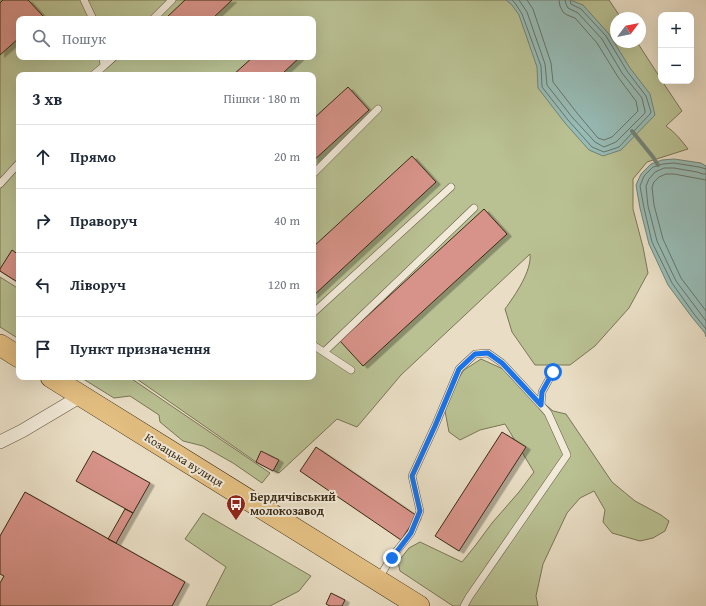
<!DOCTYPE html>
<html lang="uk">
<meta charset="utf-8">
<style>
:root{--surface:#fff;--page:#f2f2f3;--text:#1f2937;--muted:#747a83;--line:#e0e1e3}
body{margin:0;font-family:"Gentium Book Plus",serif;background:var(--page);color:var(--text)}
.controls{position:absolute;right:12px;top:12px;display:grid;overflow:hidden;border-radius:8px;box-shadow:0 4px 16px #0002}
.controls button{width:36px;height:36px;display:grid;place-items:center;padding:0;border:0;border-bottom:1px solid var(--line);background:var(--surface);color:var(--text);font:20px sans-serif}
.compass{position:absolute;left:610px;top:12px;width:36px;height:36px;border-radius:50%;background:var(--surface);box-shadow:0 4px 16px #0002;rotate:58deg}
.stop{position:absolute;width:12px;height:12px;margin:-9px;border:3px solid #1a73e8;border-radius:50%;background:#fff}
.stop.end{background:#1a73e8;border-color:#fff;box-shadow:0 1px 4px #0008}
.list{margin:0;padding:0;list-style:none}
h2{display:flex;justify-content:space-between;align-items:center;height:52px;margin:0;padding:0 16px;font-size:17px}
h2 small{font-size:13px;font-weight:400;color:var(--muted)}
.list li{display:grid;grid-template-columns:26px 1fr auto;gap:12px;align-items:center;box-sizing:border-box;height:64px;padding:0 16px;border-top:1px solid var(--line)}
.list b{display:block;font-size:15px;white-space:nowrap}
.list em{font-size:13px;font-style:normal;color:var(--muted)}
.icon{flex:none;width:22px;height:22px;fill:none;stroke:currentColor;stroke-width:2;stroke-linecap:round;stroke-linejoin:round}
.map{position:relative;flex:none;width:706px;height:606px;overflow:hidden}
.search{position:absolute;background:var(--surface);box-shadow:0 4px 16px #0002;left:16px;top:16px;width:300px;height:44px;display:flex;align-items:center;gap:10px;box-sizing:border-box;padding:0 14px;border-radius:8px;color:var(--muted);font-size:15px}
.panel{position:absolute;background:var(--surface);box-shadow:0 4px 16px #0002;left:16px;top:72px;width:300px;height:308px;border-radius:8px}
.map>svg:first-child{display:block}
.green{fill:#b9c193;stroke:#7a7655;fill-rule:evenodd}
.water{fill:#97bcb7;stroke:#728277}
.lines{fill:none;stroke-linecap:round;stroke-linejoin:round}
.shore{stroke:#697467;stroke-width:1}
.stream{stroke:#728277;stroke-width:4}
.building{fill:#d79389;stroke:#3b2b17;filter:url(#shadow)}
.lane-casing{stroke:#665842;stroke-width:8}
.street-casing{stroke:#665842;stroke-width:14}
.primary-casing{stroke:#3b2b17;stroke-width:22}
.lane{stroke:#f1ead9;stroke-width:7}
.street{stroke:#f1ead9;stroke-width:13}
.primary{stroke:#e4bf82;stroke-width:21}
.route{stroke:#1a73e8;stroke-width:5}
.labels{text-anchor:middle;stroke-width:4;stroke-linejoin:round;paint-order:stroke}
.street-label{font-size:12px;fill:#3b2b17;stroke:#f1ead9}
.poi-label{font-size:12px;font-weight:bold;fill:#3b2b17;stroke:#f1ead9;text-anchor:start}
</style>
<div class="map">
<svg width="706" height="606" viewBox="0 0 706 606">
<defs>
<filter id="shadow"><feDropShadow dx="4.5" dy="2.5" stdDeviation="0" flood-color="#0004"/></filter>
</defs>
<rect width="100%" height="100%" fill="#e9dec5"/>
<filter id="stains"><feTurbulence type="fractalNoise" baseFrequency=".005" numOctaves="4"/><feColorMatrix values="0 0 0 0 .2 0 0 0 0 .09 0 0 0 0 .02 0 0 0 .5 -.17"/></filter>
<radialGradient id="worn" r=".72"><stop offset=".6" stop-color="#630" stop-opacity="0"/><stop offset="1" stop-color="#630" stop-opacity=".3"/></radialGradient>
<path class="green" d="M0,0h609l12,18h-5v24h21l24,37v2h1l20,30 -16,15c9,6 16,15 22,23l-41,13 -14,17v30l10,38 5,26 -19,35 -34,38 -25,19h-35l-23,-33 -7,-23c10,-14 27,-38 25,-55l-129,121 -44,52 -20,-8 -58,54 -23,-11 -122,-85h179v-302h-294v208l-19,-12zM19,19h294v38h-294z
M0,277l19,12v50l-19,-12z
M481,359l22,10 50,42 13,3 46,68 23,19 26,14 8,6 -4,10 -12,7 -13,3 -28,-8 -9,-11 2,-12 -11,-19 -14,7 -13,15 -24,51 -7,32 2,10h-85l-53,-35 -2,-9 11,-14 11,-6 42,20 13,-16 17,-23 27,-31 15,-20 -29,-48 -25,6 -20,10 -11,-8 -5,-26 7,-16 13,-20z
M80,377h49l141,96 -8,10 -29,-20 -30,-17 -20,-5 -23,-19 -1,-7 -29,-19 -16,2z
M203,513l108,63 -12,15 -29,15h-64l20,-39 -41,-28z"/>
<path class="water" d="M506,0h64l13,5 26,29 21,34 20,26 5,21 -34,35 -18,6 -14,-6 -24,-27 -27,-35 -1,-21 -18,-52 -7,-10z
M674,159l27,4 5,3v171l-1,-4 -14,-17 -23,-31 -19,-41 -9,-36 -4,-23 5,-11 10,-10 11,-4z"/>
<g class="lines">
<path class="shore" d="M512,0l3,3 7,11 19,52 1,21 26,33 24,27 12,5 15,-5 31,-33 1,-2 -5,-16 -19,-25 -21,-35 -25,-27 -10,-5 -1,-4
M519,0l8,12 18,52 2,21 25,32 23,25 9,5 12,-5 29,-29v-2l-3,-13 -20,-25 -20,-34 -24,-26 -10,-5 -2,-4 -1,-4
M527,0l6,9 18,54 2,19 24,31 21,25 6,2 8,-3 26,-26 -2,-10 -18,-24 -21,-34 -22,-25 -8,-3 -4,-3 -3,-6 -1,-6
M706,169l-7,-2 -25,-4 -11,1 -10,3 -9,9 -4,10 4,22 8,34 20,41 22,31 12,15
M706,174h-3l-6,-2 -23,-4h-10l-9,4 -6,7 -3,7 2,20 9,35 19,40 30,40
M706,180l-32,-6h-8l-7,3 -5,5 -2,5 2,18 9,34 18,39 25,33"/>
<path class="stream" d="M632,131l21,26 5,8"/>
</g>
<path class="building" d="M3,0h25l15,16 -3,3h-21v19l-19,17v-52z
M185,0h47l-20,19h-47z
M253,57h47l-19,18h-48z
M348,87l21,23 -56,51v-42z
M412,156l24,26 -123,114v-49z
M484,209l23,25 -144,132 -23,-25z
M12,250l7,5v28l-19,-12v-2z
M502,432l24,15 -67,104 -24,-15z
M316,447l101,69 -16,24 -101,-69z
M93,451l57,32 -17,30 -57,-32z
M261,451l18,9 -6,11 -17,-9z
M25,492l160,90 -13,24h-172v-23l4,-7 -4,-2v-38z
M125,509l8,4 -17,30 -8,-4z
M331,593l14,7 -3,6h-12l-4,-2z"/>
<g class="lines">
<g class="lane-casing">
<path id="lane" d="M84,0l9,19
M153,19l19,-19
M104,66l10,-9
M93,75l11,-9 -1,-9
M313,174l65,-65
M0,184l19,-21
M313,313l138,-126
M313,345l38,25
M324,352l150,-144
M379,578l12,-20 20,-25 9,-22 -8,-35 23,-50 24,-57 16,-15 13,-1 14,10 39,42
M464,606l5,-9 98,-142 -19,-42 -7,-8 1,-13 11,-20"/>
</g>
<g class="street-casing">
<path id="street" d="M0,442l22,-11 59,-35"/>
</g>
<g class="primary-casing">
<path id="primary" d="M0,345l19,12
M51,377l368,229"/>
</g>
<use href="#lane" class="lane"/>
<use href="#street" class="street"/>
<use href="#primary" class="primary"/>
</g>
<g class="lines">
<path class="route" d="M392,558l19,-25 9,-22 -8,-35 23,-50 24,-57 16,-15 13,-1 14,10 39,42 1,-13 11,-20"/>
</g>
<defs>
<g id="bus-pin" transform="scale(1)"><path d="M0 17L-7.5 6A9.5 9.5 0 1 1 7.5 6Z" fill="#8f2418" stroke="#f1ead9"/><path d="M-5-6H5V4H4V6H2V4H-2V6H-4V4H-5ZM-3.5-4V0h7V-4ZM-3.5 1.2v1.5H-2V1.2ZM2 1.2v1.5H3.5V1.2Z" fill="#fff"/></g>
</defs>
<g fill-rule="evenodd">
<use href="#bus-pin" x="236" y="504"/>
</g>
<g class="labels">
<g class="street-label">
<text transform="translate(184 460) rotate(32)" y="4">Козацька вулиця</text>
</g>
<g class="poi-label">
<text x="250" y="501">Бердичівський<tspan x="250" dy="14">молокозавод</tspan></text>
</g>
</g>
<rect width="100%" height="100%" filter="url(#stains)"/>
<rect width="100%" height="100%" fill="url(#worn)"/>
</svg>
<div class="controls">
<button>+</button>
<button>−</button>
</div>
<svg class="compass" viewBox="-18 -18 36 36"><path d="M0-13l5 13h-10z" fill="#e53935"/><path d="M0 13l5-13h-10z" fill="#747a83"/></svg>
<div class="stop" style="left:553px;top:372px"></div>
<div class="stop end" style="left:392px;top:558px"></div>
<div class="search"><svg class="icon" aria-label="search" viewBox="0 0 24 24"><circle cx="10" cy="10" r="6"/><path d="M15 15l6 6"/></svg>Пошук</div>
<section class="panel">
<h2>3 хв<small>Пішки · 180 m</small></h2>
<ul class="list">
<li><svg class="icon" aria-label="ahead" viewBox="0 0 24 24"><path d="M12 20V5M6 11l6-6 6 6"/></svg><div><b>Прямо</b></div><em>20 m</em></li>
<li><svg class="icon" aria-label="right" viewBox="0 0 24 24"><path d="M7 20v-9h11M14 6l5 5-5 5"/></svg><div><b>Праворуч</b></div><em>40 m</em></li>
<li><svg class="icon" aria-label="left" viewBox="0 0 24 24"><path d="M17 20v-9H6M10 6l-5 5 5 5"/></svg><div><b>Ліворуч</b></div><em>120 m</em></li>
<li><svg class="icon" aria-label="arrive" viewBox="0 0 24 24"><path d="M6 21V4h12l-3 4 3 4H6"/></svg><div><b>Пункт призначення</b></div></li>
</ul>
</section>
</div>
